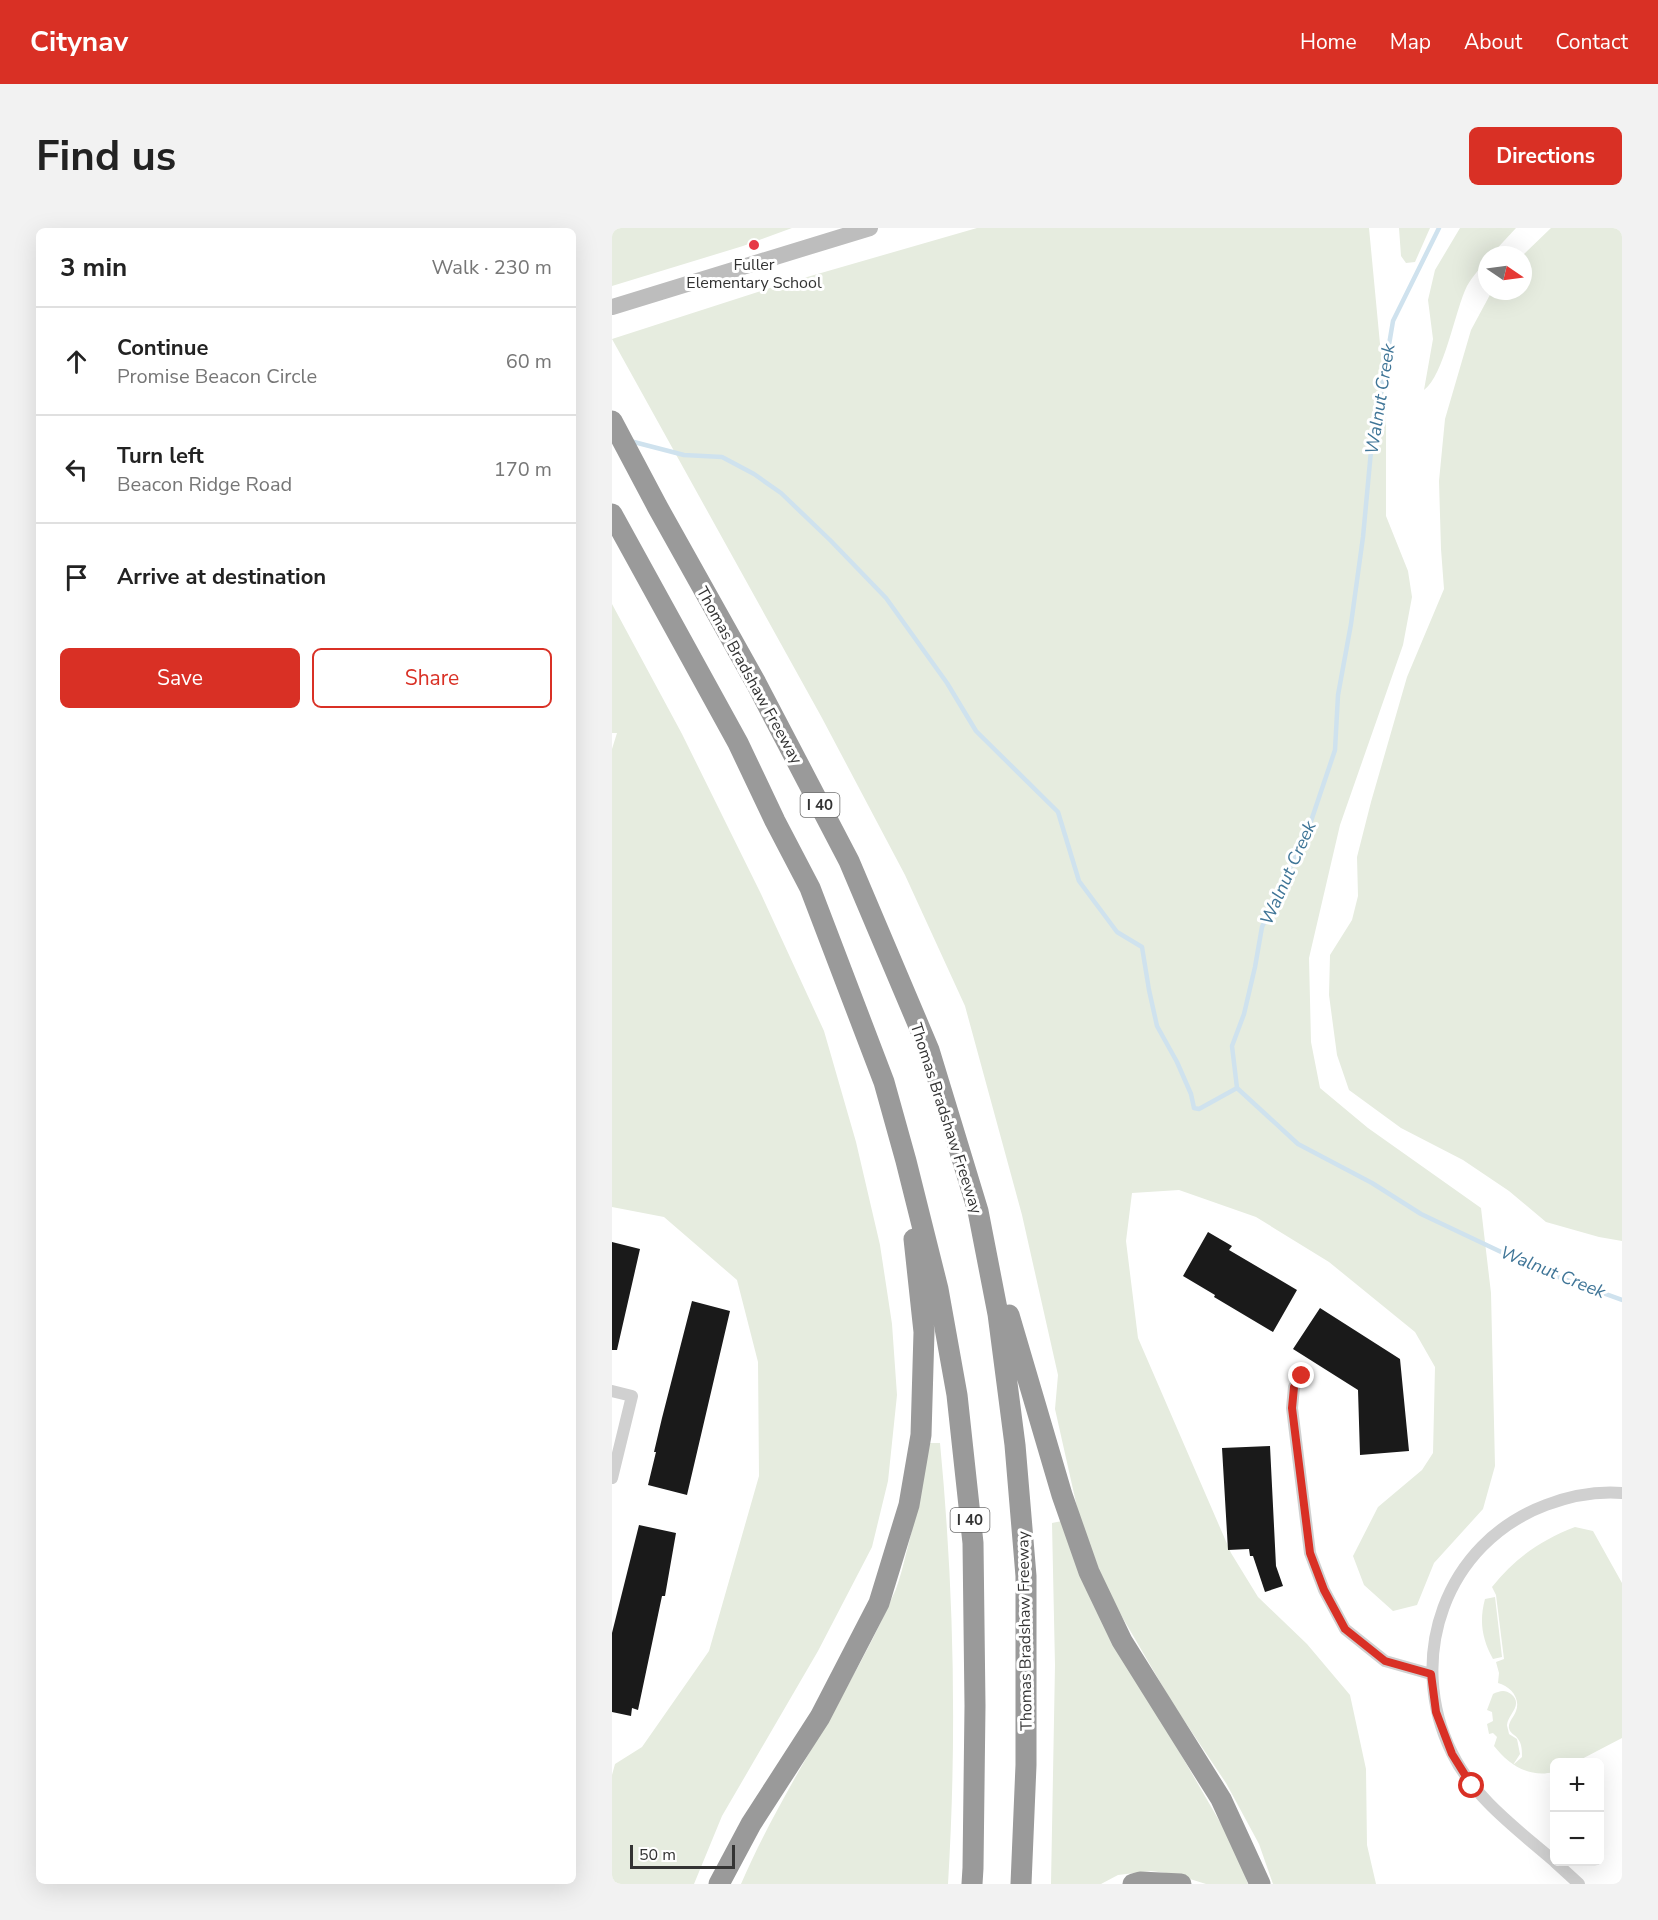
<!DOCTYPE html>
<meta charset="utf-8">
<style>
:root{--surface:#fff;--page:#f2f2f2;--text:#222;--muted:#767676;--line:#e0e0e0;--accent:#d93025}
body{margin:0;font-family:"Nunito Sans",sans-serif;background:var(--page);color:var(--text)}
.controls{position:absolute;right:18px;bottom:18px;display:grid;overflow:hidden;border-radius:9px;box-shadow:0 6px 24px #0002}
.controls button{width:54px;height:54px;display:grid;place-items:center;padding:0;border:0;border-bottom:2px solid var(--line);background:var(--surface);color:var(--text);font:30px sans-serif}
.compass{position:absolute;left:866px;top:18px;width:54px;height:54px;border-radius:50%;background:var(--surface);box-shadow:0 6px 24px #0002;rotate:103deg}
.scale{position:absolute;left:18px;bottom:15px;width:105px;box-sizing:border-box;padding-left:6px;border:3px solid #333;border-top:0;font-size:16px;line-height:21px;white-space:nowrap;color:#333;-webkit-text-stroke:4px #fff;paint-order:stroke}
.stop{position:absolute;width:18px;height:18px;margin:-14px;border:4px solid #d93025;border-radius:50%;background:#fff}
.stop.end{background:#d93025;border-color:#fff;box-shadow:0 2px 6px #0008}
.list{margin:0;padding:0;list-style:none}
h2{display:flex;justify-content:space-between;align-items:center;height:78px;margin:0;padding:0 24px;font-size:26px}
h2 small{font-size:20px;font-weight:400;color:var(--muted)}
.list li{display:grid;grid-template-columns:39px 1fr auto;gap:18px;align-items:center;box-sizing:border-box;height:108px;padding:0 24px;border-top:2px solid var(--line)}
.list b{display:block;font-size:22px;white-space:nowrap}
.list p{margin:0;font-size:20px;white-space:nowrap;color:var(--muted)}
.list em{font-size:20px;font-style:normal;color:var(--muted)}
.actions{display:flex;gap:12px;padding:18px 24px}
.actions a{flex:1;padding:14px 0;border:2px solid var(--accent);border-radius:9px;text-align:center;font-size:21px;color:var(--accent)}
.actions .main{background:var(--accent);color:#fff}
.icon{flex:none;width:33px;height:33px;fill:none;stroke:currentColor;stroke-width:2;stroke-linecap:round;stroke-linejoin:round}
.map{position:relative;flex:none;width:1010px;height:1656px;overflow:hidden;border-radius:9px}
header{display:flex;align-items:center;gap:36px;box-sizing:border-box;height:84px;padding:0 30px;background:var(--accent);color:#fff}
header strong{font-size:28px}
nav{display:flex;gap:33px;margin-inline-start:auto;font-size:21px}
.intro{display:flex;align-items:center;justify-content:space-between;box-sizing:border-box;height:144px;padding:0 36px}
h1{margin:0;font-size:42px}
.button{padding:15px 27px;border-radius:9px;background:var(--accent);color:#fff;font-size:21px;font-weight:700}
main{display:flex;gap:36px;padding:0 36px}
aside{flex:1;background:var(--surface);border-radius:9px;box-shadow:0 6px 24px #0002}
.map>svg:first-child{display:block}
.green{fill:#e6ecdf}
.lines{fill:none;stroke-linecap:round;stroke-linejoin:round}
.stream{stroke:#cfe2ee;stroke-width:4.5}
.building{fill:#1a1a1a}
.street{stroke:#d0d0d0;stroke-width:12}
.secondary{stroke:#bdbdbd;stroke-width:16}
.highway{stroke:#9a9a9a;stroke-width:21}
.route{stroke:#d93025;stroke-width:8}
.poi-dot{fill:#e63946;stroke:#fff;stroke-width:2}
.labels{text-anchor:middle;stroke-width:6;stroke-linejoin:round;paint-order:stroke}
.shield{fill:#fff;stroke:#707070;stroke-width:1.5}
.shield-label{font-size:15px;font-weight:bold;fill:#333}
.poi-label{font-size:16px;fill:#333;stroke:#fff}
.street-label{font-size:16px;fill:#333;stroke:#fff}
.water-label{font-size:18px;font-style:italic;fill:#3f7597;stroke:#fff}
</style>
<header>
<strong>Citynav</strong>
<nav><a>Home</a><a>Map</a><a>About</a><a>Contact</a></nav>
</header>
<div class="intro"><h1>Find us</h1><a class="button">Directions</a></div>
<main>
<aside>
<h2>3 min<small>Walk · 230 m</small></h2>
<ul class="list">
<li><svg class="icon" aria-label="ahead" viewBox="0 0 24 24"><path d="M12 20V5M6 11l6-6 6 6"/></svg><div><b>Continue</b><p>Promise Beacon Circle</p></div><em>60 m</em></li>
<li><svg class="icon" aria-label="left" viewBox="0 0 24 24"><path d="M17 20v-9H6M10 6l-5 5 5 5"/></svg><div><b>Turn left</b><p>Beacon Ridge Road</p></div><em>170 m</em></li>
<li><svg class="icon" aria-label="arrive" viewBox="0 0 24 24"><path d="M6 21V4h12l-3 4 3 4H6"/></svg><div><b>Arrive at destination</b></div></li>
</ul>
<div class="actions"><a class="main">Save</a><a>Share</a></div>
</aside>
<div class="map">
<svg width="1010" height="1656" viewBox="0 0 1010 1656">
<rect width="100%" height="100%" fill="#fff"/>
<path class="green" d="M0,0h180l-49,18 -131,40z
M365,0h392l13,137 4,62v89l22,55 4,26 -9,48 -63,180 -31,133 2,84 9,46 48,40 113,80 10,85 4,173 -12,43 -49,54 -17,42 -24,6 -29,-26 -11,-29 25,-49 44,-37 11,-17 2,-86 -20,-35 -86,-70 -73,-45 -77,-27 -47,3 -6,48 12,97 93,215 27,44 49,47 43,51 16,74 1,76 9,39h-103l-14,-40 -33,-61 -53,-79 -66,-113 -28,-75 -24,-107 3,-34 -36,-160 -57,-209 -60,-131 -83,-157 -210,-379 164,-53z
M787,0h31l-15,34 -9,1 -5,-7z
M848,0h56l-25,27h-4v5c-7,8 -15,17 -20,26 -12,24 -23,90 -43,104l9,-51 -5,-39 7,-30z
M939,0h71v1013l-23,-4 -53,-15 -37,-31 -46,-31 -62,-32 -52,-38 -12,-35 -8,-60 1,-40 22,-35 6,-24 -1,-39 14,-55 36,-125 37,-88 -3,-40 -2,-68 6,-62 26,-89 21,-39h31v-36z
M0,376l70,130 79,160 63,137 32,111 24,103 12,79 5,71 -9,86 -16,66 -54,104 -96,165 -28,68h-82v-109l3,-11 27,-17 67,-96 50,-175 -1,-114 -21,-82 -73,-63 -52,-10v-458l5,-16h-5z
M317,1215h11c14,146 17,294 8,441h-207c44,-102 111,-192 155,-295 4,-11 7,-23 10,-35 10,-37 16,-74 23,-111z
M450,1293l96,194 77,133 13,36h-42l-32,-10 -23,-3 -33,4 -17,9h-50l4,-219 -3,-142z
M963,1299l18,4 29,52v155l-46,24h-22v10c-25,6 -45,-7 -60,-26l3,-9 -4,-4 -4,1 -2,-10 6,-3 -1,-9 -5,-2 6,-16c6,-3 12,-5 18,0 13,11 -3,20 -4,31 0,1 2,8 2,9l8,5 3,15 -7,11 9,-8c0,-6 0,-13 -4,-18 -3,-5 -8,-5 -9,-11 -1,-6 5,-11 7,-17 5,-13 -6,-25 -18,-28l1,-10 -3,-11 8,-3 -8,-64 -4,-8c23,-29 49,-47 83,-60z
M883,1369l7,60 -9,2c-11,-20 -14,-38 -8,-60z"/>
<g class="lines">
<path class="stream" d="M827,0l-46,93 -22,130 -8,86 -12,87 -13,71 -3,55 -28,83 -45,94 -7,40 -11,47 -12,32 5,42 61,56 74,39 49,31 118,56 83,30
M18,213l54,14 38,2 32,17 27,19 49,47 56,58 61,85 29,48 82,81 21,69 38,51 25,15 7,43 8,36 20,36 14,32 3,14 5,1 38,-21"/>
</g>
<path class="building" d="M596,1004l24,14 -3,4 68,40 -24,42 -59,-35 1,-2 -32,-19z
M0,1014l28,7 -23,101h-5z
M80,1073l38,10 -43,184 -39,-10 8,-33h-2l8,-34z
M708,1080l80,51 9,92 -49,4 -2,-65 -65,-41z
M658,1218l6,120 7,20 -18,6 -12,-36h-3l-1,-7 -21,1 -6,-102z
M27,1297l37,8 -11,63h-3l-24,114 -6,-2 -1,8 -19,-4v-79z"/>
<g class="lines">
<path class="street" d="M690,1148l-8,11 -2,21 18,145 14,37 21,39 40,32 46,13
M0,1163l20,5 -20,82
M942,1633c-37,-32 -80,-63 -102,-108 -47,-95 -7,-210 94,-248 24,-9 50,-14 76,-12
M943,1634l24,22"/>
<path class="secondary" d="M0,79l258,-79"/>
<path class="highway" d="M0,193l45,85 99,177 93,178 80,189 49,161 20,103 17,131 11,131v189l-5,119
M0,286l126,229 37,78 35,67 74,194 22,79 32,128 19,106 16,148 2,163 -2,162 -1,16
M397,1087l53,180 27,77 33,69 99,158 39,85
M107,1656l32,-60 69,-107 59,-114 30,-98 12,-70 3,-103 -10,-93
M521,1656l7,-2 41,2"/>
</g>
<g class="lines">
<path class="route" d="M690,1148l-8,11 -2,21 18,145 14,37 21,39 40,32 46,13 5,38 16,42 20,32"/>
</g>
<circle class="poi-dot" cx="142" cy="17" r="6"/>
<g class="labels">
<g class="shield">
<rect x="188.5" y="565" width="39" height="24" rx="4.5"/>
<rect x="338.5" y="1280" width="39" height="24" rx="4.5"/>
</g>
<g class="shield-label">
<text x="208" y="582">I 40</text>
<text x="358" y="1297">I 40</text>
</g>
<g class="poi-label">
<text x="142" y="42">Fuller<tspan x="142" dy="18">Elementary School</tspan></text>
</g>
<g class="street-label">
<text transform="translate(138 447) rotate(61)" y="6">Thomas Bradshaw Freeway</text>
<text transform="translate(335 890) rotate(72)" y="6">Thomas Bradshaw Freeway</text>
<text transform="translate(412 1403) rotate(-91)" y="6">Thomas Bradshaw Freeway</text>
</g>
<g class="water-label">
<text transform="translate(768 171) rotate(-81)" y="6">Walnut Creek</text>
<text transform="translate(676 645) rotate(-66)" y="6">Walnut Creek</text>
<text transform="translate(941 1044) rotate(22)" y="6">Walnut Creek</text>
</g>
</g>
</svg>
<div class="controls">
<button>+</button>
<button>−</button>
</div>
<svg class="compass" viewBox="-18 -18 36 36"><path d="M0-13l5 13h-10z" fill="#e53935"/><path d="M0 13l5-13h-10z" fill="#767676"/></svg>
<div class="scale">50 m</div>
<div class="stop" style="left:860px;top:1558px"></div>
<div class="stop end" style="left:690px;top:1148px"></div>
</div>
</main>
